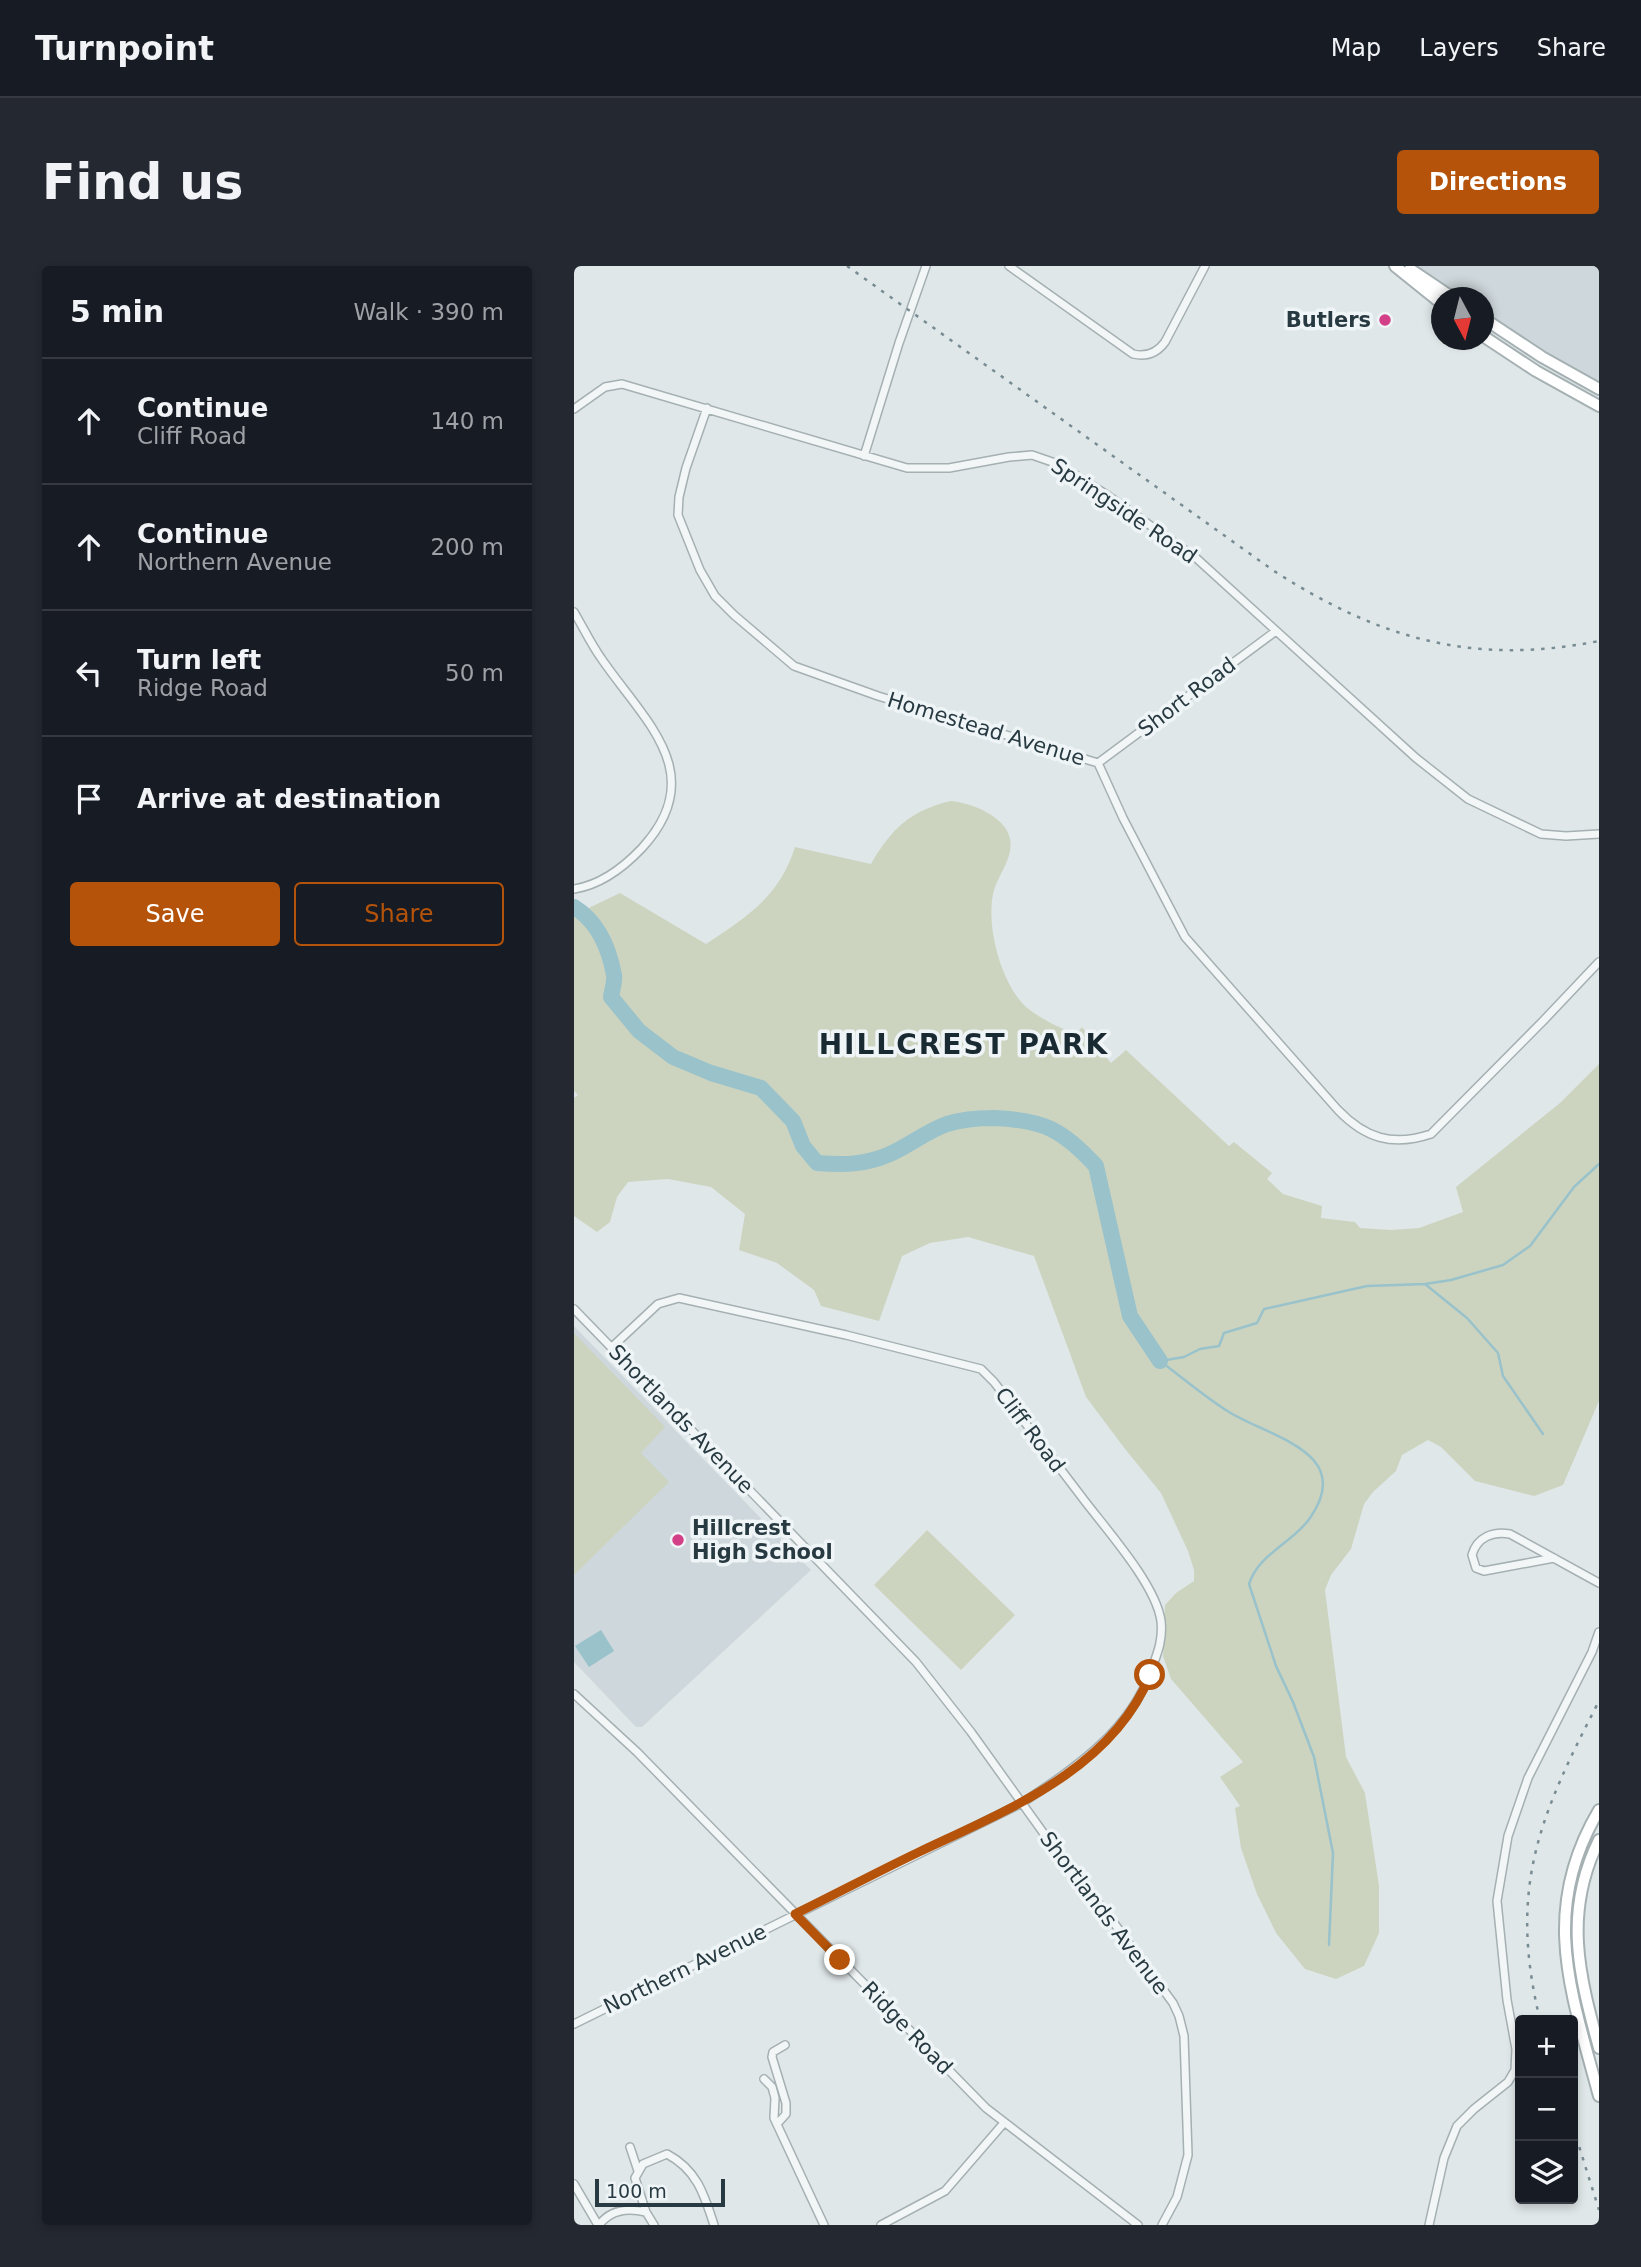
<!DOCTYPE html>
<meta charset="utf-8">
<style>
:root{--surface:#171b24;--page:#242831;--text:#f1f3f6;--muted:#9ea1a6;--line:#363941;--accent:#b45309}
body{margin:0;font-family:"DejaVu Sans",sans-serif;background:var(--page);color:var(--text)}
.controls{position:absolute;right:21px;bottom:21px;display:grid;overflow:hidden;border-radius:7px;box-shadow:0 4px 10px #0003}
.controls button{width:63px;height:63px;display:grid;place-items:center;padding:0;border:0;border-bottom:2px solid var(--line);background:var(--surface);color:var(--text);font:35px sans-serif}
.compass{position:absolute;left:857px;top:21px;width:63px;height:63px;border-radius:50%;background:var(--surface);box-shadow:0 4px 10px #0003;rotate:173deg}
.scale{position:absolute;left:21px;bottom:18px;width:130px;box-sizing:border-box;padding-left:7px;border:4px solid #283a41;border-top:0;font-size:19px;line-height:24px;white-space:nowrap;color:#283a41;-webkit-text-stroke:5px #eff5f7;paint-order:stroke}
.stop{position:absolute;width:21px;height:21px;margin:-16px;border:5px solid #b45309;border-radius:50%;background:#fff}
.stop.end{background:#b45309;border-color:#fff;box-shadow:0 2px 7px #0008}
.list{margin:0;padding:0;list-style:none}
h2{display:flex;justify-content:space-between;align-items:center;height:91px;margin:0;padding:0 28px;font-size:30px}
h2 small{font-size:23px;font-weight:400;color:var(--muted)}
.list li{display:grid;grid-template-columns:46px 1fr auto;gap:21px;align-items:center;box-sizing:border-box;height:126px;padding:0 28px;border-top:2px solid var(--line)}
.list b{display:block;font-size:26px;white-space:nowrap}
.list p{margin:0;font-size:23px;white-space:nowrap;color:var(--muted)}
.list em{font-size:23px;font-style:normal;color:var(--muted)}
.actions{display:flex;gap:14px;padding:21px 28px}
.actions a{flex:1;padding:16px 0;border:2px solid var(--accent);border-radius:7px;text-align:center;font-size:24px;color:var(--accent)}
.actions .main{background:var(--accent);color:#fff}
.icon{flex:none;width:38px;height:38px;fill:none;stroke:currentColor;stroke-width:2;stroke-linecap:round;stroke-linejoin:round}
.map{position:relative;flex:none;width:1025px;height:1959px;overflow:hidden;border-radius:7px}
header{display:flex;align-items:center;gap:42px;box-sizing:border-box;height:98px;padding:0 35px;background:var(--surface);border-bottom:2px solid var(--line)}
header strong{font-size:33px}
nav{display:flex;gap:38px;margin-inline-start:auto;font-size:24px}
.intro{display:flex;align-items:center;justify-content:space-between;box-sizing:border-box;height:168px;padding:0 42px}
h1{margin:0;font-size:49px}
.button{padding:18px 32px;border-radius:7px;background:var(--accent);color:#fff;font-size:24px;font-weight:700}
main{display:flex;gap:42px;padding:0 42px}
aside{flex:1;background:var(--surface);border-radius:7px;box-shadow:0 4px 10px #0003}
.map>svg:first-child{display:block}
.built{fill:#ced7db}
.green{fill:#ccd4c0}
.water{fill:#99c2cb}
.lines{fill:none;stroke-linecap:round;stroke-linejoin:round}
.stream{stroke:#99c2cb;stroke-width:2.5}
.river{stroke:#99c2cb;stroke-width:16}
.minor-casing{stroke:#a5b0b3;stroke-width:10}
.secondary-casing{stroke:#a5b0b3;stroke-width:14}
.minor{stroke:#f3f6f7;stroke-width:7}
.secondary{stroke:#fff;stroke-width:10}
.rail{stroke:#788c94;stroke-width:2.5;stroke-dasharray:3.5 7;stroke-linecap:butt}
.route{stroke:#b45309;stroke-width:9}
.poi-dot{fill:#d34088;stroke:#eff5f7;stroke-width:2.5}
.labels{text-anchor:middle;stroke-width:7;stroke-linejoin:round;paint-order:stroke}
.poi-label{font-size:21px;font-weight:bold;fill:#283a41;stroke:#eff5f7;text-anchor:end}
.street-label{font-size:21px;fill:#283a41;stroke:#eff5f7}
.district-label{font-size:28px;font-weight:bold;letter-spacing:2px;fill:#1a2a32;stroke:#eff5f7}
</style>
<header>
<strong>Turnpoint</strong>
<nav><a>Map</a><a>Layers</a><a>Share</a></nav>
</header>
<div class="intro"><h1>Find us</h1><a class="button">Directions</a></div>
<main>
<aside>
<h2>5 min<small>Walk · 390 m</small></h2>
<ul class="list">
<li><svg class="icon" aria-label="ahead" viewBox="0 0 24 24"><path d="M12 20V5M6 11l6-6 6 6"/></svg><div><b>Continue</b><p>Cliff Road</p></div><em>140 m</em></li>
<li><svg class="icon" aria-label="ahead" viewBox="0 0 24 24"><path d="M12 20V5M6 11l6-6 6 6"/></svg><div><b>Continue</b><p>Northern Avenue</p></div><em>200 m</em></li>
<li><svg class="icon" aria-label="left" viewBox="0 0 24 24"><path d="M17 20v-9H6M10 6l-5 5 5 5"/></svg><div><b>Turn left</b><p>Ridge Road</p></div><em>50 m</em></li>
<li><svg class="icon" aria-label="arrive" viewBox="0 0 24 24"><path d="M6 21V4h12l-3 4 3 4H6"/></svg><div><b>Arrive at destination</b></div></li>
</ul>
<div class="actions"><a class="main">Save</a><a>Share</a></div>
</aside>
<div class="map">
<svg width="1025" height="1959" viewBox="0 0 1025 1959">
<rect width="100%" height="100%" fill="#e0e7e9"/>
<path class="built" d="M831,0h194v123l-115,-71 -1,-20 -30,-1z
M0,1060l237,244 -169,157h-6l-62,-65z"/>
<path class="green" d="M377,535c20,2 55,15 59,38 4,17 -11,35 -16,51 -9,33 6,90 30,115 11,11 37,24 52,29l6,-7 29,36 15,-13 103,96 5,-4 38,31 -5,6 16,15 39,12 -1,12 34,4 5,6 31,2 28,-2 44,-16 -7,-25 104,-84 39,-39v337l-36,84 -29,11 -59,-15 -34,-34 -13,-7 -26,15 -6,16 -23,21 -9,12 -13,45 -20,26 -6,15 21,167 19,36 14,93v47l-15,33 -28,13 -31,-10 -29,-36 -19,-39 -16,-46 -6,-40 5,-2 -20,-29 23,-15 -72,-83 -8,-23 2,-51 11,-12 18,-12v-11l-6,-19 -27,-58 -36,-44 -39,-52 -52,-141 -66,-19 -38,6 -28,13 -23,65 -58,-15 -7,-16 -37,-27 -38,-13 6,-36 -34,-27 -43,-8 -40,3 -11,15 -7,25 -13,10 -23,-16v-118l4,-3 -4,-4v-176l46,-22 86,51c42,-28 73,-47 89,-97l76,17c20,-35 40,-54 80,-63z
M0,1067l91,94 -24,26 28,29 -95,93z
M353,1264l88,85 -54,55 -87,-85z"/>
<path class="water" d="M27,1364l13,21 -25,16 -14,-21z"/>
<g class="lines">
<path class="stream" d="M851,1018l42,34 31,35 5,23 40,58
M586,1095c23,17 45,36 69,51 40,25 127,40 81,106 -17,25 -51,35 -61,66l27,82 17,36 21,55 19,96 -4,92
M586,1095l24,-4 16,-8 19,-3 5,-13 33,-10 7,-14 103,-23 58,-2 26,-4 52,-15 27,-19 44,-59 25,-23"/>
<path class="river" d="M0,641c23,14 35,41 40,68 1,7 -2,15 -3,22l28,34 34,26 38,16 50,15 32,33 10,25 14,17c27,2 48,2 73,-9 20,-9 37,-23 57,-30 16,-5 31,-6 47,-6 50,2 69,12 102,48l34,150 30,45"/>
<g class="minor-casing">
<path id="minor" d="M435,0l124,88c13,3 24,-1 32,-12l40,-76
M133,142l-21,60 -7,29 -1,18 22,55 15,26 19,19 60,51 84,30 220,67 25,55 62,119 153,173c27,28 54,37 93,24l113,-114 55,-58
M0,143l31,-22 17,-3 285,84h42l60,-11 23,-2 26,9 49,31 88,62 221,201 52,41 73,35 25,2 33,-2
M290,190l35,-113 27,-77
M0,346c9,15 17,32 27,46 42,62 110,115 41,190 -18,19 -42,37 -68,41
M524,497l178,-132
M0,1043l342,353 55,70 81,113 59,74 62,84 6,13 5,20 4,119 -11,42 -15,28
M980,1292l-70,13 -8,-3 -4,-13c5,-18 21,-24 38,-21l89,49
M0,1428l63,58 349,356 152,117
M0,1758l448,-221c53,-35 109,-72 130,-135 6,-16 11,-29 9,-47 -5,-37 -57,-94 -80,-125 -29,-38 -58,-76 -87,-114l-13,-13 -135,-34 -167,-37 -21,6 -46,43
M190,1813l8,8 3,11 -1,20 50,107
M203,1858l9,-10v-11l-14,-46 1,-5 12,-7
M56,1881l8,24
M0,1918l24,41
M72,1946l-11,-34 8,-14 24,-10c30,16 37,40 47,71
M25,1959c12,-16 29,-17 47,-13l8,13
M307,1959l64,-34 58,-67
M855,1959l15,-67 13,-32 17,-17 34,-27 7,-12 1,-21 -9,-49 -10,-99 11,-65 20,-58 64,-126 7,-20"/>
</g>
<g class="secondary-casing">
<path id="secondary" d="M821,0l46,37
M836,3l43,29
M909,52l59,39 57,32
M909,70l53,35 63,35
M1025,1544c-60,101 -28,181 0,286
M1025,1574c-36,73 -20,134 0,208"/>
</g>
<use href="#minor" class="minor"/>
<use href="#secondary" class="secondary"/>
<path class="rail" d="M273,0l427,305c106,68 199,95 325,70
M966,1754c-32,-132 -1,-203 59,-319
M999,1861l26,83"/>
</g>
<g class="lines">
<path class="route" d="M266,1694l-45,-46c41,-20 82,-42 124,-62 86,-41 193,-82 231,-177"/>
</g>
<g class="poi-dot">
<circle cx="811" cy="54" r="7"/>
<circle cx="104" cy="1274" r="7"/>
</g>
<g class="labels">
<g class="poi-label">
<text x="797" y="61">Butlers</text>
<text x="118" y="1269" text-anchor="start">Hillcrest<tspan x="118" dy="24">High School</tspan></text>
</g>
<g class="street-label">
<text transform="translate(550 245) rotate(34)" y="7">Springside Road</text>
<text transform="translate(613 431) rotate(-37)" y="7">Short Road</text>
<text transform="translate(412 463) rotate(17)" y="7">Homestead Avenue</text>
<text transform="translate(107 1153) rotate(46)" y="7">Shortlands Avenue</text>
<text transform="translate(456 1164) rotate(53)" y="7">Cliff Road</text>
<text transform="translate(530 1647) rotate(53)" y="7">Shortlands Avenue</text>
<text transform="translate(111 1703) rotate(-26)" y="7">Northern Avenue</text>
<text transform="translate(333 1762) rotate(46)" y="7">Ridge Road</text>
</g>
<g class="district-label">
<text x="390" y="788">HILLCREST PARK</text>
</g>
</g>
</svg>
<div class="controls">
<button>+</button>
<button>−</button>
<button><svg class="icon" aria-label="layers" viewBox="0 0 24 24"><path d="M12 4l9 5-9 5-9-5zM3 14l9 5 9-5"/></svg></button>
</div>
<svg class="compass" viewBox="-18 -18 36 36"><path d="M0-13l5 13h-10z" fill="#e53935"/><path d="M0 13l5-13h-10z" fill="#9ea1a6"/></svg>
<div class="scale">100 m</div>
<div class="stop" style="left:576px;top:1409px"></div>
<div class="stop end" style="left:266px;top:1694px"></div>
</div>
</main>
